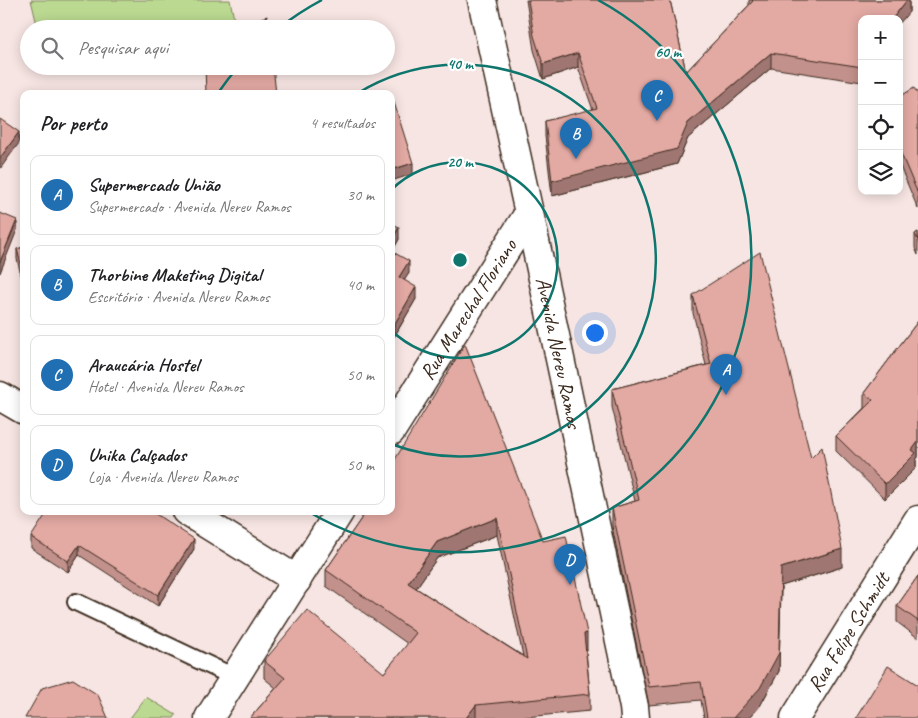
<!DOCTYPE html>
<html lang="pt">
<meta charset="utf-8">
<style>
:root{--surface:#fff;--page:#f2f2f2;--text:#202124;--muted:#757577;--line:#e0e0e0;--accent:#1f6fb2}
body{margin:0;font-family:Caveat,sans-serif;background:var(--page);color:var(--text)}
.controls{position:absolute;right:15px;top:15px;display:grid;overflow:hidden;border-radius:10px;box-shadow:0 2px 12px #0003}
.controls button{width:45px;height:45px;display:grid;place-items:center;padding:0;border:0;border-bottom:1px solid var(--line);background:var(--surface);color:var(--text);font:25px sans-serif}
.you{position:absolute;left:594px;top:332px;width:18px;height:18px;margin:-12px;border:4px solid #fff;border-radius:50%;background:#1a73e8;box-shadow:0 0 0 8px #1a73e833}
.badge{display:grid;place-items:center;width:32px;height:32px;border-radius:50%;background:var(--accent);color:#fff;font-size:16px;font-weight:700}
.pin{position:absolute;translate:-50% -41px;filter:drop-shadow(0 1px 2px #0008)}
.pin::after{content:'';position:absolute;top:26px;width:18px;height:15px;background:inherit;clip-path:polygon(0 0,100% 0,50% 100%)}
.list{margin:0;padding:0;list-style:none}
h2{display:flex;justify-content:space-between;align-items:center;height:65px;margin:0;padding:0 20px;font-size:21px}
h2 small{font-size:16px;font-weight:400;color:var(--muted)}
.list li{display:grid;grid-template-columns:32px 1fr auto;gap:15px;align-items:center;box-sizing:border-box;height:80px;margin:0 10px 10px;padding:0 10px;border:1px solid var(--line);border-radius:10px}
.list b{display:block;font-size:19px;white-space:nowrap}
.list p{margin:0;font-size:16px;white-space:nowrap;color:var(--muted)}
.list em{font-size:16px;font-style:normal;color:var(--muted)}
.icon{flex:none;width:28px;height:28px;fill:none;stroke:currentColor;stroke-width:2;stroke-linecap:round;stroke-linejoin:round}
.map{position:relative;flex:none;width:918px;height:718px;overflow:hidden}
.search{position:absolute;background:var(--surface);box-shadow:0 2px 12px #0003;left:20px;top:20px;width:375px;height:55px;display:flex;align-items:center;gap:12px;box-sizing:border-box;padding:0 18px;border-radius:28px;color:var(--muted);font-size:19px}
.panel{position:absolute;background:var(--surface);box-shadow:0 2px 12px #0003;left:20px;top:90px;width:375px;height:425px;border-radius:10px}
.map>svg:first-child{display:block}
.green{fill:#bbd991;stroke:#7b8258}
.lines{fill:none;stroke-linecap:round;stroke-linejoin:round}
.lane-casing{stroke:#3b2a1e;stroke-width:20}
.street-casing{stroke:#3b2a1e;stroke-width:31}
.secondary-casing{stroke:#3b2a1e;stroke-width:31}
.lane{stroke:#fff;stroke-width:16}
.street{stroke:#fff;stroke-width:28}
.secondary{stroke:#fff;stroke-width:28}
.wall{fill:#c3918c;stroke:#3b2a1e;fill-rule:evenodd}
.shaded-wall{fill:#9f7672;stroke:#3b2a1e}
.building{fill:#e3a9a3;stroke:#3b2a1e;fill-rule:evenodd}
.ring{fill:none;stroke:#0f766e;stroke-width:2.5}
.labels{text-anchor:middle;stroke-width:4.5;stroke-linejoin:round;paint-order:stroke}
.street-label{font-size:21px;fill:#3b2a1e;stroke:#fff}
.centre{fill:#0f766e;stroke:#fff;stroke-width:2.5}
.ring-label{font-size:15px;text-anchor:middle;font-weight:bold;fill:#0f766e;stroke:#fff;stroke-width:4.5;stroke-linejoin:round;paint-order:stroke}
</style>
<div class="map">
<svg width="918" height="718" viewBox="0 0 918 718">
<rect width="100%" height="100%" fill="#f7e5e3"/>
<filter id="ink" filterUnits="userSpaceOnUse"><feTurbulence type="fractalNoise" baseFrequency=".02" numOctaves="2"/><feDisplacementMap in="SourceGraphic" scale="10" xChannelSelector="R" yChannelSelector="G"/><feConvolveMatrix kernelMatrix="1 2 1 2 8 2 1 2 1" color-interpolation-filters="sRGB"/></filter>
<g filter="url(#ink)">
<path class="green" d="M31,0h199l4,19 -42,10h-154z
M146,697l30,18 -2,3h-44z"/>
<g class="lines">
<g class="lane-casing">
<path id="lane" d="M76,602l158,75"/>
</g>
<g class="street-casing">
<path id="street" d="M0,396l24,14
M186,511l111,69"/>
</g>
<g class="secondary-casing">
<g id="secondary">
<path id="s1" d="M482,0l47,213 105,494 1,11"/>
<path id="s2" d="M391,431l138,-218"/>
<path d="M209,718l131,-207"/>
<path id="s3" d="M795,718l123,-198"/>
</g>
</g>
<use href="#lane" class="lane"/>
<use href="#street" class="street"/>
<use href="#secondary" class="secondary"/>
</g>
<path class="wall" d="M526,0h144l16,72 63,-67v-5h160v12l-47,7v63l-91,-14 -83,70 -11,26 -125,32 -7,-60v-15l48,-11 -15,-43 -35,12 -9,-29z
M918,94v115l-19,-45v-67z
M391,223l8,16 -7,13 17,21 -5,7 12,19 -22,38 -3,-2z
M918,232v23l-3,-7v-14z
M24,247v40l-7,-28v-10z
M693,295l118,163 31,109 -61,19 -2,85 -19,35 -11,12h-45l-3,-18 -52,5 -37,-179v-18l23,-7 -23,-94v-18l94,-24 -13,-52z
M918,321v136l-2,3v8l-31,31 -49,-48v-15l28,-28v-15z
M391,466l152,75 44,109h-1l4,44v17l-75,7h-265l26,-30 -12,-10v-17l120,12 24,-29 -82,-58v-16l37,-54v-4zM497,535l26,121 -107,-68 21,-30z
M31,537l163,12 -36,57 -79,-51 -11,17 -37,-24z
M918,576v62l-21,-16v-16z"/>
<path class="shaded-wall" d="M907,0h2v12l-10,12v-5h-7z
M578,53v14l-35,12v-15z
M771,53v15l-83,70 -11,26 -125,32v-15l136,-58z
M19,132v11l-19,26v-11z
M413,163v11l-22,7v-11z
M17,220v10l-17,43v-11z
M399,227v12l-8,15v-12z
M409,261v12l-10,16v-12z
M416,287v12l-22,38v-12z
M918,442v15l-2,3v8l-31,31v-15z
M497,518v17l-60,23 -29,42v-17l29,-41z
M194,539v10l-36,57v-11z
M79,545v10l-11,17v-11z
M842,549v18l-61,19 -2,85 -19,35 -11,12h-16l48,-150z
M587,633v17h-3v-16z
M476,705v13h-10z"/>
<path class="building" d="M528,0h142l16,72 67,-71 -1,-1h155l-15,19h-30v48l-91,-14 -83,70 -11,26 -125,32 -7,-60 52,-13 -19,-55 -35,11 -9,-28z
M267,16l1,13h-37z
M205,66h68l3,28h-70z
M914,88l4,6v100l-19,-45v-52z
M391,96h1l21,67 -22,7z
M0,119l19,13 -19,26z
M0,213l17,7 -17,42z
M391,223l8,4 -8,15z
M918,232v8l-3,-6z
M24,247v29l-7,-27z
M391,251l18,10 -10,16 17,10 -22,38 -3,-2z
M760,252l51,206 11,-11 20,102 -61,19 -2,85 -19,35 -27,30h-26l-6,-36 -52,5 -37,-179 27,-8 -27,-111 99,-25 -18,-69z
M918,321v121l-6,8 4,3 -31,31 -49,-48 37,-36 -9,-7z
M465,344l78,197 23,-5 21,97 -3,1 6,60 -114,11 -10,13h-216l35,-40 -21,-17 43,-51 77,63 32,-40 -90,-63 39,-57 -2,-1 1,-1h27v-45zM497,518l30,141 -119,-76 29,-41z
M48,511h103l43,28 -36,56 -79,-50 -11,16 -37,-24z
M918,576v45l-21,-15z
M888,666l30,19v33h-62z
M73,679l25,16 10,23h-83l17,-30z"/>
</g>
<g class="ring">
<path d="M391 190A98 98 0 1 1 391 330"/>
<path d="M358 93A196 196 0 1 1 391 444"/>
<path d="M218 93A294 294 0 0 1 238 67M279 28A294 294 0 0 1 322 0M598 0A294 294 0 1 1 309 512"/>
</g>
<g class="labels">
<g class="street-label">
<text dy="7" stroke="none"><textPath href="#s2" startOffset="144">Rua Marechal Floriano</textPath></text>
<text dy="7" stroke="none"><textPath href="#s1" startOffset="361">Avenida Nereu Ramos</textPath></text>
<text dy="7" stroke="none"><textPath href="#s3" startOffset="101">Rua Felipe Schmidt</textPath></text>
</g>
</g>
<circle cx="460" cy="260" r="8" class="centre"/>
<g class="ring-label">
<text x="668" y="57">60 m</text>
<text x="460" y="69">40 m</text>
<text x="460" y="167">20 m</text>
</g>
</svg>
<div class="controls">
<button>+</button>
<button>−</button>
<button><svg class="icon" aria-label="locate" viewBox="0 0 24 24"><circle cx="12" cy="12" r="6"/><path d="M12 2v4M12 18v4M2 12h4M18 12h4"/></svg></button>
<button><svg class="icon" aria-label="layers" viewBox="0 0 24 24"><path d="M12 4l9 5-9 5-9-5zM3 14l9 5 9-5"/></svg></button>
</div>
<div class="you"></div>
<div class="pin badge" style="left:726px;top:395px">A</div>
<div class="pin badge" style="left:576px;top:159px">B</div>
<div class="pin badge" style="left:657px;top:121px">C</div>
<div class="pin badge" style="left:570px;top:585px">D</div>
<div class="search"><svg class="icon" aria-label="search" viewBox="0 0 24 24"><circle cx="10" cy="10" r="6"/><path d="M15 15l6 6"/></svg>Pesquisar aqui</div>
<section class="panel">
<h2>Por perto<small>4 resultados</small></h2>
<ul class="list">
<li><span class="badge">A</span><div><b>Supermercado União</b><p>Supermercado · Avenida Nereu Ramos</p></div><em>30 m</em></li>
<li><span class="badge">B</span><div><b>Thorbine Maketing Digital</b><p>Escritório · Avenida Nereu Ramos</p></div><em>40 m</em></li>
<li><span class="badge">C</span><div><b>Araucária Hostel</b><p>Hotel · Avenida Nereu Ramos</p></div><em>50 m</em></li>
<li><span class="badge">D</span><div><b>Unika Calçados</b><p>Loja · Avenida Nereu Ramos</p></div><em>50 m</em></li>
</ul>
</section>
</div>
